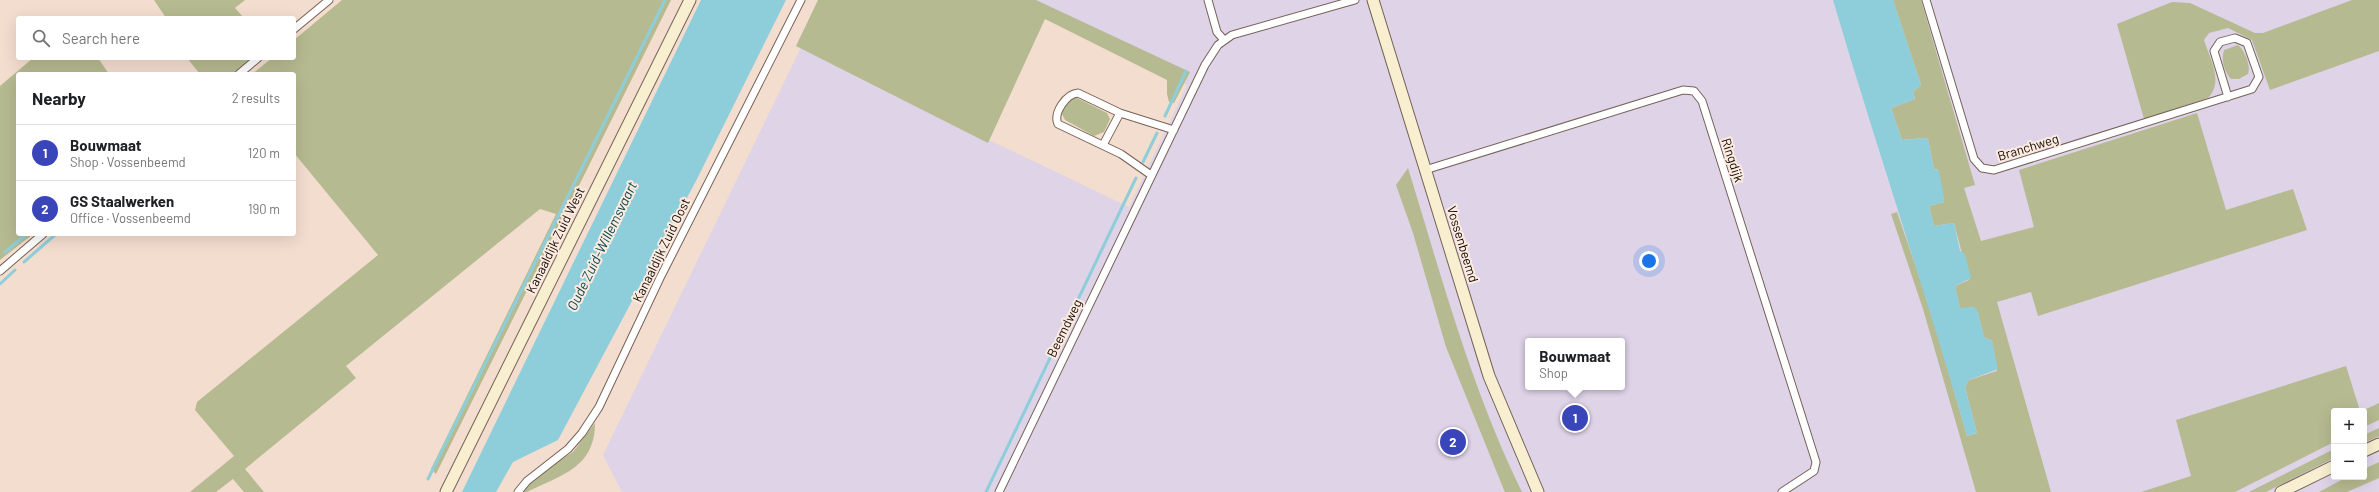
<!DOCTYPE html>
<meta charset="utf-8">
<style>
:root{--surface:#fff;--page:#f2f2f2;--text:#202124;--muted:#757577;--line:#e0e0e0;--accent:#3945b9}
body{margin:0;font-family:Barlow,sans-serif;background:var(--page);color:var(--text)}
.controls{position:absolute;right:12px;bottom:12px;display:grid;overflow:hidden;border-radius:4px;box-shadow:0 4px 16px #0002}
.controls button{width:36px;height:36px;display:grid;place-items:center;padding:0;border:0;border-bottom:1px solid var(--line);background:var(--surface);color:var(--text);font:20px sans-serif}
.you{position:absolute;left:1649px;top:261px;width:14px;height:14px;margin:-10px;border:3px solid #fff;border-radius:50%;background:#1a73e8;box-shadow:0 0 0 6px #1a73e833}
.badge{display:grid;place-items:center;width:26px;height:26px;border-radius:50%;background:var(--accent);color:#fff;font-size:13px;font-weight:700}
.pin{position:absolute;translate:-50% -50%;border:2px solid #fff;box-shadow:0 1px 4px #0006}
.popup{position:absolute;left:1525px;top:338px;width:100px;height:52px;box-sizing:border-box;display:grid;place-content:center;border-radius:4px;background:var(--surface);filter:drop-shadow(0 1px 3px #0005);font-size:13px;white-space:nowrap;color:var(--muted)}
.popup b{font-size:15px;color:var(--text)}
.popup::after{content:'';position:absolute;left:50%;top:100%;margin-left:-8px;border:8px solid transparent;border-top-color:var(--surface)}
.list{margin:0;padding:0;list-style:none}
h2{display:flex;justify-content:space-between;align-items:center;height:52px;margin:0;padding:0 16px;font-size:17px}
h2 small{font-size:13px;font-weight:400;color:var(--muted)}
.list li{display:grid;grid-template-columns:26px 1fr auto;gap:12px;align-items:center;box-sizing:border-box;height:56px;padding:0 16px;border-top:1px solid var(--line)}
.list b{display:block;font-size:15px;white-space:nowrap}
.list p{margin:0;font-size:13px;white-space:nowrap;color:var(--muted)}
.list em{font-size:13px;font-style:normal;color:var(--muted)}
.icon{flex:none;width:22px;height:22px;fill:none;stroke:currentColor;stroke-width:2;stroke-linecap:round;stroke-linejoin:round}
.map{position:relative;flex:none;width:2379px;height:492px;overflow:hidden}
.search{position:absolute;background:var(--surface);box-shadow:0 4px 16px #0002;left:16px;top:16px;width:280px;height:44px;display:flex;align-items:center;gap:10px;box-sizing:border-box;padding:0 14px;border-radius:4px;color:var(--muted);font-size:15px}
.panel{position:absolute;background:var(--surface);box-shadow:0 4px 16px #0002;left:16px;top:72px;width:280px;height:164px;border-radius:4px}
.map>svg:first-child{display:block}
.industrial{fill:#ded3e7;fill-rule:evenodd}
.green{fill:#b6ba90}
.water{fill:#8eceda}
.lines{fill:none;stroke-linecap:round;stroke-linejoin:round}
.stream{stroke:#8eceda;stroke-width:3}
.street-casing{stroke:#766257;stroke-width:9}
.secondary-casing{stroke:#766257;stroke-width:13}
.street{stroke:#fff;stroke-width:7}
.secondary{stroke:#f8eed0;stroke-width:11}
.labels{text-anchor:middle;stroke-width:4;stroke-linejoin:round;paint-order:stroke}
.street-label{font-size:13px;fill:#110a06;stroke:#fdebe0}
.water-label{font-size:14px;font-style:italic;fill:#0a464f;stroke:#fdebe0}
</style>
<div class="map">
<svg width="2379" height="492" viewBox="0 0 2379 492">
<rect width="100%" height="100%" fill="#f3ddcf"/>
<path class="industrial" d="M824,0h1555v492h-1757l-19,-37zM1042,11l145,74 -58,122 -144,-69zM1528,341h94v46h-94zM2334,411h30v66h-30z"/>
<path class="green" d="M154,0h91l-10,8 9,10h-78z
M342,0h329l-235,474 -5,-5 125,-255 -16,-5 -194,157 10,12 -111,91 19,23h-20l-11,-13 -17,13h-26l44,-36 -39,-46 2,-8 181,-147 -84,-102v-79h-42l20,-16h22v-18z
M818,0h218l154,72 -16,31 -5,-1 -2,-8v-14l-122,-61 -57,124 -192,-97z
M1893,0h28l54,185 -11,3 17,53 53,-14 -15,-57 178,-57 29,97 67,-21 14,41 -269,86 -7,-24 -34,10 54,190h-75l-53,-183 -32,-95 6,-2 32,93 38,131 10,-3 -12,-46 4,-7 28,-9 -5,-30 -8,-4 -6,-24 -5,-6 -13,2 -5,-23 14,-6 -15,-57 -20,3 -5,-20 15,-4 -6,-32 -4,-1 -6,-30 -5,-1 -21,2 -11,-32 24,-9 -2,-7 8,-7z
M2352,0h27v51l-109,39 -18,-50 -24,-12 -19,5 -5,7c6,19 20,42 4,58l-64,21 -27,-95 55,-22 18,1 65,30h8z
M2238,45c7,6 13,20 10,29l-9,5h-8c-7,-8 -10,-19 -7,-29z
M33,58h65l11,16h-91v160h15l-33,26v-174z
M187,58h65l-20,16h-32z
M1075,97l32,16 3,6 -6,13 -10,4 -29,-16 -4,-8 6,-13z
M1408,168c34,110 63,220 114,324h-17l-1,-2 -58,-143 -33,-114 -17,-48z
M2346,366l14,45h-26v31l-99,50h-94l50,-16 -15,-56z
M2379,403v17l-15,7v-16h-2z
M595,423c0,45 -34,52 -68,69h-9l15,-15 40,-25z
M2379,428v8l-15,7v-8z
M2334,449v9l-68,34h-17z
M2379,462v16l-32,14h-28l28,-15h17v-8z"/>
<path class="water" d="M701,0h85l-89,179 -139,261 -45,22 -17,30h-34z
M1833,0h60l28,85 -8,7 2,7 -24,9 11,32 21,-2 5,1 6,30 5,2 5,27v4l-15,4 5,20 20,-3 6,28 5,3 6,24 -16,8 5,22 13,-1 4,2 7,28 8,4 6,28 -29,11 -4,7 12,46 -10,3c-42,-146 -91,-290 -134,-436z"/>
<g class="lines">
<path class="stream" d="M1165,116l21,-45
M1143,162l14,-29
M5,252l22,-18
M24,262l32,-28
M0,284l15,-14
M428,479l237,-479
M986,492l150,-314"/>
<g class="street-casing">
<path id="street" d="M1208,0l9,32 7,8
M1926,0l48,159 8,9 12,2 258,-81 7,-12 -12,-34 -12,-5 -15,4 -6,9 14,46
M294,29l35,-29
M239,74l19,-16
M1103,145l17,-32
M1425,170l258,-80 11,1 8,10 114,361 -2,9 -32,21
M1151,175l-30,-21 -63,-30c-5,-11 8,-30 20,-31l42,20 54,17
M0,271l43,-37
M518,492l9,-11 41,-32 14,-16 17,-26 61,-129 141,-278
M999,492l206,-427 13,-20 14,-10 123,-35"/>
</g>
<g class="secondary-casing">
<path id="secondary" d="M1373,0l116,376 49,116
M2364,451l15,-7
M446,492l244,-492
M2281,492l53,-26"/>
</g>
<use href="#street" class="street"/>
<use href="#secondary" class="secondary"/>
</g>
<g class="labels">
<g class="street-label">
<text transform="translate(2028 147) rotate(-17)" y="5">Branchweg</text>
<text transform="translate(1733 160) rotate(72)" y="5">Ringdijk</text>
<text transform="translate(555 240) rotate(-64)" y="5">Kanaaldijk Zuid West</text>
<text transform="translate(1463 244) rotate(73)" y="5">Vossenbeemd</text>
<text transform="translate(661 250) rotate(-64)" y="5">Kanaaldijk Zuid Oost</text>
<text transform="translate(1064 328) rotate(-64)" y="5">Beemdweg</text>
</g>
<g class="water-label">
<text transform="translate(602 246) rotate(-64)" y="5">Oude Zuid-Willemsvaart</text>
</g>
</g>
</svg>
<div class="controls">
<button>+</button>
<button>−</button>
</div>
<div class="you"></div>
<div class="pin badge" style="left:1575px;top:418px">1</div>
<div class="popup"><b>Bouwmaat</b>Shop</div>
<div class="pin badge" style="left:1453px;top:442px">2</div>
<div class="search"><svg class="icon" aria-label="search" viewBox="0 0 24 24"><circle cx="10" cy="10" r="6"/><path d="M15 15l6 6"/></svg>Search here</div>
<section class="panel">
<h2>Nearby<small>2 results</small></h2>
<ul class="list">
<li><span class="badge">1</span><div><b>Bouwmaat</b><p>Shop · Vossenbeemd</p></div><em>120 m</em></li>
<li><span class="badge">2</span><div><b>GS Staalwerken</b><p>Office · Vossenbeemd</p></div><em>190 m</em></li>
</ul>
</section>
</div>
